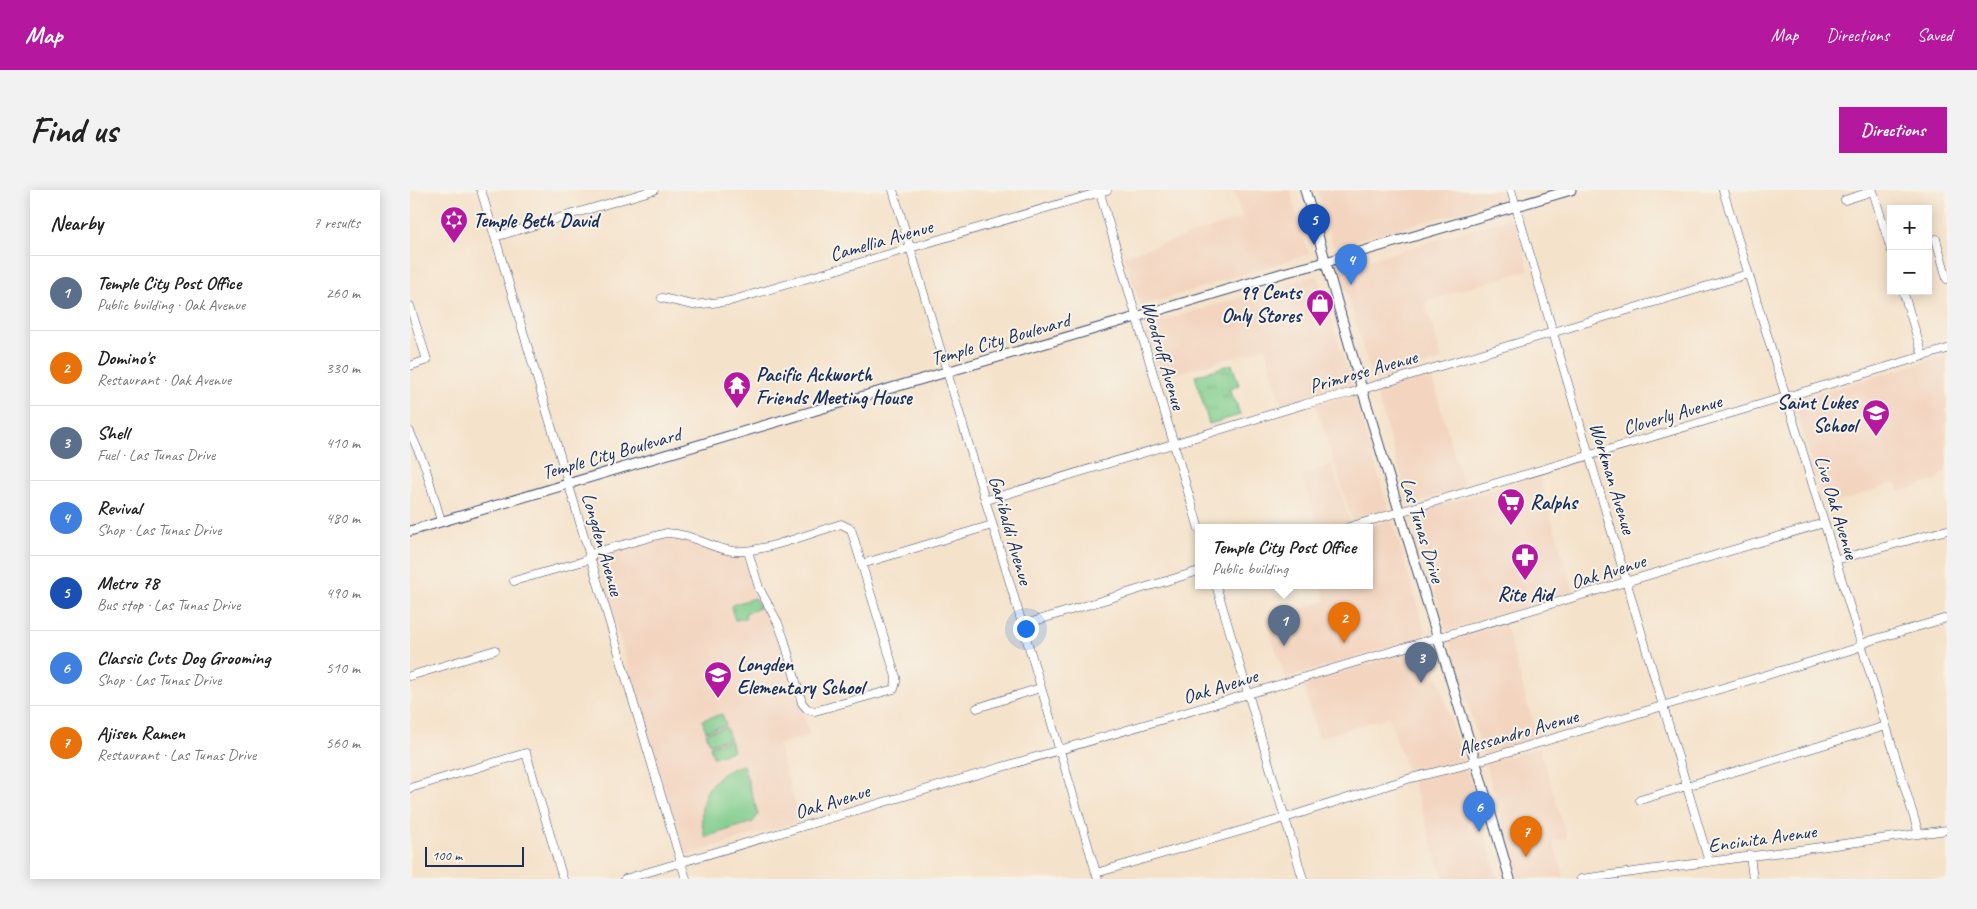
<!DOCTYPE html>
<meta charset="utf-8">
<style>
:root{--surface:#fff;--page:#f2f2f2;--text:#222;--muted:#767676;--line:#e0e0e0;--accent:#b5179e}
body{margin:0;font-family:Caveat,sans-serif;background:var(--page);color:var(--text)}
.controls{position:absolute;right:15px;top:15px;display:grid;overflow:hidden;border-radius:0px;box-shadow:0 2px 12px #0003}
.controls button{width:45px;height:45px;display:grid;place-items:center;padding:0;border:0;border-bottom:1px solid var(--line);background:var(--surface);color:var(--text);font:25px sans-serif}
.scale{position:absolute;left:15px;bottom:12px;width:99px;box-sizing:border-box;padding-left:5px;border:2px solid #1b2f5e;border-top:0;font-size:14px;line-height:18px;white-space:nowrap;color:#1b2f5e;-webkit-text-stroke:4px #f7f3e8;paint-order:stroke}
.you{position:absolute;left:615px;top:438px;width:18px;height:18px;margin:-12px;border:4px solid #fff;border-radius:50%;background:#1a73e8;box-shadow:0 0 0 8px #1a73e833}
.badge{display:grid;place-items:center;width:32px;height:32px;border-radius:50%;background:var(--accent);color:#fff;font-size:16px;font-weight:700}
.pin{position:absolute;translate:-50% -41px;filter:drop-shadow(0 1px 2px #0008)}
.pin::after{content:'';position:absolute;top:26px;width:18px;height:15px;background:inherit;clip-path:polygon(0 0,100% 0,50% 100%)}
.popup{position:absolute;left:785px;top:334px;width:178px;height:65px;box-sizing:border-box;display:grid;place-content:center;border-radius:0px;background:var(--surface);filter:drop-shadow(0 1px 4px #0005);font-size:16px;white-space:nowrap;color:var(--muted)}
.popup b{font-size:19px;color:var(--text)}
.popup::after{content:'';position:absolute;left:50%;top:100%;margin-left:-10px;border:10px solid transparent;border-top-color:var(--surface)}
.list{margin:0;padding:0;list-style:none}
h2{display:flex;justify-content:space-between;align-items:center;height:65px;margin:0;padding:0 20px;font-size:21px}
h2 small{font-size:16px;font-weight:400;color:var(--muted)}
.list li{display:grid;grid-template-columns:32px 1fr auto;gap:15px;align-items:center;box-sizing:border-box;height:75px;padding:0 20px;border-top:1px solid var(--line)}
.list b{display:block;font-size:19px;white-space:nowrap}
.list p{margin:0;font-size:16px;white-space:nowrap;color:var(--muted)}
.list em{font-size:16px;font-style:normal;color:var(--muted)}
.map{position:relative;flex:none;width:1537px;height:689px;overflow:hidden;border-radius:0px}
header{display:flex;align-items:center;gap:30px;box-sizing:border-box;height:70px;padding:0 25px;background:var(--accent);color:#fff}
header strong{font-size:24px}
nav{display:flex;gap:28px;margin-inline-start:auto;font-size:18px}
.intro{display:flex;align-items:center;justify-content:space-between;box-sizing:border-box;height:120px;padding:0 30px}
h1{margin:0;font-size:35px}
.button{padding:12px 22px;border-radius:0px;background:var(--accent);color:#fff;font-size:18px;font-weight:700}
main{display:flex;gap:30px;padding:0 30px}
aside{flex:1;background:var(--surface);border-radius:0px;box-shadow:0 2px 12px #0003}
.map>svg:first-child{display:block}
.built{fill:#f3d4bf}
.grass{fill:url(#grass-tufts);stroke:#4c7e74}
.pitch{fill:#7ecc8b;stroke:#4c7e74}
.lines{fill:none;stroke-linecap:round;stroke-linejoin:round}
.minor-casing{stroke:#3c4a6e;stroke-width:9}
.major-casing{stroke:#3c4a6e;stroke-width:11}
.minor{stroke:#fff;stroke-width:8}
.major{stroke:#fff;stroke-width:9}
.labels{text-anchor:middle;stroke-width:4;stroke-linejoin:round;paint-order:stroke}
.poi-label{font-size:20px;font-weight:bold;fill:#1b2f5e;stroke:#f7f3e8;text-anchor:start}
.street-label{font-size:20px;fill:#1b2f5e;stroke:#f7f3e8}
</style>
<header>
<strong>Map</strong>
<nav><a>Map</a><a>Directions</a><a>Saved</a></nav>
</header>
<div class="intro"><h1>Find us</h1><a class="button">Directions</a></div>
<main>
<aside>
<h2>Nearby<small>7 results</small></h2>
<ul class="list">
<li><span class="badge" style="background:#5c6f8a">1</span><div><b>Temple City Post Office</b><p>Public building · Oak Avenue</p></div><em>260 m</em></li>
<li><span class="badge" style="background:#e8710a">2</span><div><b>Domino's</b><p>Restaurant · Oak Avenue</p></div><em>330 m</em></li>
<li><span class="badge" style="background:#5c6f8a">3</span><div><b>Shell</b><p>Fuel · Las Tunas Drive</p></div><em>410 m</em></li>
<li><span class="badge" style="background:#3f7fe0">4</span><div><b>Revival</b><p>Shop · Las Tunas Drive</p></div><em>480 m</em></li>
<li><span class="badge" style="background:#1a4fb4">5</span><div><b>Metro 78</b><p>Bus stop · Las Tunas Drive</p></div><em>490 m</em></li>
<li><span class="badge" style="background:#3f7fe0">6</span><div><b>Classic Cuts Dog Grooming</b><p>Shop · Las Tunas Drive</p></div><em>510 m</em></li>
<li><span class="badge" style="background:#e8710a">7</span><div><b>Ajisen Ramen</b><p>Restaurant · Las Tunas Drive</p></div><em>560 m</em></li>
</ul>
</aside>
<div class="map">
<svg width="1537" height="689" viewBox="0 0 1537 689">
<defs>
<pattern id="grass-tufts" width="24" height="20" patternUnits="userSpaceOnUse" patternTransform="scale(1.25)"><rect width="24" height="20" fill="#7ecc8b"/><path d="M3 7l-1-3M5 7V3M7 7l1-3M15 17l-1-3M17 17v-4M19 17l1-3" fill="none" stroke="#66a675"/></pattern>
</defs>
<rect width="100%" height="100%" fill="#f7f3e8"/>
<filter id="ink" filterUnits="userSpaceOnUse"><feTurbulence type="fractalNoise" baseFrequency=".02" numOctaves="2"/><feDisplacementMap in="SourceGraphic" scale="10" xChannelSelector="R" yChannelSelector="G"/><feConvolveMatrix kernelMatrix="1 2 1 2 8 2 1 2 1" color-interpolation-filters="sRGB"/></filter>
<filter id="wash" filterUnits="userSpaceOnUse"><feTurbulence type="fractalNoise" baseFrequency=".0096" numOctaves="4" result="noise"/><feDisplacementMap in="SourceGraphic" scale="20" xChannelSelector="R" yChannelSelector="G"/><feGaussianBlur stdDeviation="1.12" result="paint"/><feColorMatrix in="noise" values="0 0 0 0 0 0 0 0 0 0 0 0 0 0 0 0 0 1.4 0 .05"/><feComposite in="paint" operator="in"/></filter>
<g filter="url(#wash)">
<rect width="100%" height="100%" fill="#f5e2ca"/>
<path class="built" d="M824,0h56l19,64 -168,52 -17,-50 118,-38z
M907,0h188l1,3 -4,8 -169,45z
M1097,29l5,1 3,4 14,46 -104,31 17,59 -67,20 -3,-1 -31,-107 5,-5z
M905,86l4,3 33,106 -2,3 -67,21 -18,-61 -104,30 -15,-46 4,-8z
M1537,165v113l-9,11 -38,13 -4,-10 -71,25 -30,-100 2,-7z
M1021,184l33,114 -53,16 -2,-1 -33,-111 2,-2z
M943,207l2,1 33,110 -2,3 -33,12 -38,-121z
M922,275l18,58 -17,4h-15l-16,-53z
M1129,286l35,117 -126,37 -2,-1 -34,-114 2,-2z
M979,330l4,3 33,111 -2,2 -139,42 -19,-60 60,-17 -5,-16h48v-58h-3z
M260,348l18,2 37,14 16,2 5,5 10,30 19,33 35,111 -32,10 22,76 -111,33 -5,-1 -2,-4 -85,-287 4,-7z
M1095,433l32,114 -53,16 -2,-1 -32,-110 2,-2z
M1017,457l3,2 32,109 -1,2 -52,17 -20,-60 -71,21 -15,-54z
M1130,558l27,90 -14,3 11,36 -45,2 -33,-114 1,-2z
M1054,579l3,1 31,109h-55l-31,-100z"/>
<path class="grass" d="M822,174l7,21 -10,5 7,12 4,13 -31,9 -14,-48z
M344,408l5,7 -1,4 -13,4 1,4 -2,2 -9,1 -4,-12 1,-3z"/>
<path class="pitch" d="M312,524l4,11 -20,6 -4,-11z
M316,537l4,11 -20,6 -4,-11z
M320,550l3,11 -20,6 -3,-11z
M333,575l15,49 -5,8 -48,15c-10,-35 2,-62 38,-72z"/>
</g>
<g filter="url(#ink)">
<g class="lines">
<g class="minor-casing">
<path id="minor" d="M71,0l205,689
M483,0l205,689
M689,0l100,339
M1101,0l198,672
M1313,0l196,644
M1435,10l28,-9 18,59
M85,47l159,-47
M1526,49l11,40
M1493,101l20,65
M252,108l31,7 37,-4 377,-111
M0,116l17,54 -17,6
M0,242l15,34 16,55
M577,310l318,-96 45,-11 398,-119
M939,337l598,-178
M1426,370l111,-30
M452,374l130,-39
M104,391l70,-20 12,-9 70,-19c25,0 43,15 67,18 25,3 81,-19 108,-27l10,5 45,148v5l-2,7 -79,22 -8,-2 -5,-6 -18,-64 -6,-16 -19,-35 -11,-37
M806,395l87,294
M612,435l177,-54
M0,486l85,-26
M567,518l63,-20
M0,598l116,-35 37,126
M1230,610l246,-74
M1340,665l3,24
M686,683l189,-55 126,-40 50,-12 393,-117 15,-8 78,-23
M215,689l1199,-356
M1171,689l366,-49"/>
</g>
<g class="major-casing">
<path id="major" d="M895,0l57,199 111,364 37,126
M0,341l440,-131 286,-83 147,-44 43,-11 245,-72"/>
</g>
<use href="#minor" class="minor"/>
<use href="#major" class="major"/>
</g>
</g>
<defs>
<g id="synagogue-pin" transform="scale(1.4375)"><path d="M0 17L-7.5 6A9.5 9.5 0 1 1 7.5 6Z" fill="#b5179e" stroke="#f7f3e8"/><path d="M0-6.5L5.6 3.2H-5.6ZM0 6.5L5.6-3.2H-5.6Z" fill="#fff"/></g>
<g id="shop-pin" transform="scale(1.4375)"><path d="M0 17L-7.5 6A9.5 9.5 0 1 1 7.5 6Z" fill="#b5179e" stroke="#f7f3e8"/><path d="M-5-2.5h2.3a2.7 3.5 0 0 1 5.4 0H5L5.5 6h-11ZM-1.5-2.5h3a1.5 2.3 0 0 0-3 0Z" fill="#fff"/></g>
<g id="temple-pin" transform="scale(1.4375)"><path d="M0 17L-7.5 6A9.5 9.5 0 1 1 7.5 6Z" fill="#b5179e" stroke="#f7f3e8"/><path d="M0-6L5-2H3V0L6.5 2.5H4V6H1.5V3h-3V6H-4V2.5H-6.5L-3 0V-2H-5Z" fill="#fff"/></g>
<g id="school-pin" transform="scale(1.4375)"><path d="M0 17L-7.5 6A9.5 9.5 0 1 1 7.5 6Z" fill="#b5179e" stroke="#f7f3e8"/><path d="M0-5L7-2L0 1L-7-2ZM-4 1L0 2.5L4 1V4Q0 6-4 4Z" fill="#fff"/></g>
<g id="supermarket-pin" transform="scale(1.4375)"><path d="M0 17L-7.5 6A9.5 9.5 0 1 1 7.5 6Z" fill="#b5179e" stroke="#f7f3e8"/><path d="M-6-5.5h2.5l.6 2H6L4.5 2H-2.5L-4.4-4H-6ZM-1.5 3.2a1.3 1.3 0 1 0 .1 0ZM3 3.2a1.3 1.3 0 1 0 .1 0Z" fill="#fff"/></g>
<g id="pharmacy-pin" transform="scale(1.4375)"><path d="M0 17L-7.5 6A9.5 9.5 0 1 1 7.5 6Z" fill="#b5179e" stroke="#f7f3e8"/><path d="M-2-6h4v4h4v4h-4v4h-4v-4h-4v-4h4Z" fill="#fff"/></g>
</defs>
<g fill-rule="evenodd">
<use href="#synagogue-pin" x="44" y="30"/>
<use href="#shop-pin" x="910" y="113"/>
<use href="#temple-pin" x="327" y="195"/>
<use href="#school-pin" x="1466" y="223"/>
<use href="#supermarket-pin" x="1101" y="312"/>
<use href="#pharmacy-pin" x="1115" y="367"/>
<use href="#school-pin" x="308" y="485"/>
</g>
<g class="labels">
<g class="poi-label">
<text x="63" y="37">Temple Beth David</text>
<text x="891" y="109" text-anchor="end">99 Cents<tspan x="891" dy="23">Only Stores</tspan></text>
<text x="346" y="191">Pacific Ackworth<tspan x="346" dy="23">Friends Meeting House</tspan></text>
<text x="1447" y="219" text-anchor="end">Saint Lukes<tspan x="1447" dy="23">School</tspan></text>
<text x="1120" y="319">Ralphs</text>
<text x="1115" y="411" text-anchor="middle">Rite Aid</text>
<text x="327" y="481">Longden<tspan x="327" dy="23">Elementary School</tspan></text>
</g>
<g class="street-label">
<text transform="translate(471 50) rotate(-16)" y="7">Camellia Avenue</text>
<text transform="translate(590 149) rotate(-16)" y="7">Temple City Boulevard</text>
<text transform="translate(754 165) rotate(74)" y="7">Woodruff Avenue</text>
<text transform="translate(953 181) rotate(-16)" y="7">Primrose Avenue</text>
<text transform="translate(1262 224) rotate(-16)" y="7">Cloverly Avenue</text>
<text transform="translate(201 263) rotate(-16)" y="7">Temple City Boulevard</text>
<text transform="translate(1203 288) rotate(73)" y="7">Workman Avenue</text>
<text transform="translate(1427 317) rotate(73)" y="7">Live Oak Avenue</text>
<text transform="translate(601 340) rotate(74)" y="7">Garibaldi Avenue</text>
<text transform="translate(1013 340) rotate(73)" y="7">Las Tunas Drive</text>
<text transform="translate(193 354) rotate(74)" y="7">Longden Avenue</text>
<text transform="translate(1198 381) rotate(-17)" y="7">Oak Avenue</text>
<text transform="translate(810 496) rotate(-17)" y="7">Oak Avenue</text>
<text transform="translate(1108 542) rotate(-16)" y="7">Alessandro Avenue</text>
<text transform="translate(422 611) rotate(-17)" y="7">Oak Avenue</text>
<text transform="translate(1352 648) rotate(-8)" y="7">Encinita Avenue</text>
</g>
</g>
</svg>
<div class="controls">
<button>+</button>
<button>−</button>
</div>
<div class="scale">100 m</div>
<div class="you"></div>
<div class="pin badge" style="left:874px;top:456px;background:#5c6f8a">1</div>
<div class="popup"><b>Temple City Post Office</b>Public building</div>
<div class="pin badge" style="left:934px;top:453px;background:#e8710a">2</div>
<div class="pin badge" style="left:1011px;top:493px;background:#5c6f8a">3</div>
<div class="pin badge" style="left:941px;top:95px;background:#3f7fe0">4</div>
<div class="pin badge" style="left:904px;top:55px;background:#1a4fb4">5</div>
<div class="pin badge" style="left:1069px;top:642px;background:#3f7fe0">6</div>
<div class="pin badge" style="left:1116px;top:667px;background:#e8710a">7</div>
</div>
</main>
